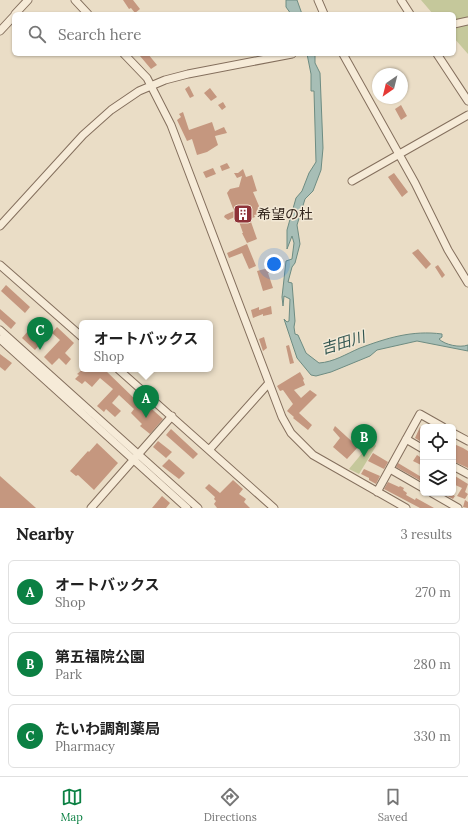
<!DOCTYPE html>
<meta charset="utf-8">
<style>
:root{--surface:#fff;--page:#f2f2f2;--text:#222;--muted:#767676;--line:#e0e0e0;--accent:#0b8043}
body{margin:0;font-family:Lora,"Noto Sans JP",serif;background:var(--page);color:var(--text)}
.controls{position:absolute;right:12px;bottom:12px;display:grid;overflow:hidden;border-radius:6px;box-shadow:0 1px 3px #0004}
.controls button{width:36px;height:36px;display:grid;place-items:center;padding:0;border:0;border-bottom:1px solid var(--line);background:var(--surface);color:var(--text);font:20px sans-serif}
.compass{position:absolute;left:372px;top:68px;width:36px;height:36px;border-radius:50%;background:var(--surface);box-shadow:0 1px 3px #0004;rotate:215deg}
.you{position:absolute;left:274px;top:264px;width:14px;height:14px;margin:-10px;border:3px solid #fff;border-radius:50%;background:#1a73e8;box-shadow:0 0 0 6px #1a73e833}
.badge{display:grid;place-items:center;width:26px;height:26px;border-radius:50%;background:var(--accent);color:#fff;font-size:13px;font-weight:700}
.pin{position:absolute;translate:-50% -33px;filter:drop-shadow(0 1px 2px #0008)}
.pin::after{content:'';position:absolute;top:21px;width:14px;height:12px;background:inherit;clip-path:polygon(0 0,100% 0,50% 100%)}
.popup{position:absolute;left:79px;top:320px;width:134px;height:52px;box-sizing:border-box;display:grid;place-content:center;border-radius:6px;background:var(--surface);filter:drop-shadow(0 1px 3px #0005);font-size:13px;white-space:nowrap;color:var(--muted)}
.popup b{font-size:15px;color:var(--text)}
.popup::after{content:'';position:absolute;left:50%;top:100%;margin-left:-8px;border:8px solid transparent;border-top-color:var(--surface)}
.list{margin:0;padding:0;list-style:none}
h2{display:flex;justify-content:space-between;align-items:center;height:52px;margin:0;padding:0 16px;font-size:17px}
h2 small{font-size:13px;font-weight:400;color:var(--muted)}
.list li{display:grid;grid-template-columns:26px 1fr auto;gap:12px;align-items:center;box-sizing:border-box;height:64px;margin:0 8px 8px;padding:0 8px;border:1px solid var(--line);border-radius:6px}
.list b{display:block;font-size:15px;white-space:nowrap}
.list p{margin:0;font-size:13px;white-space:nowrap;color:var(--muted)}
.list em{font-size:13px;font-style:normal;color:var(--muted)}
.icon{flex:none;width:22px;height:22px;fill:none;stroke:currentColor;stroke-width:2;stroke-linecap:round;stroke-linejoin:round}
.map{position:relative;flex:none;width:468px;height:508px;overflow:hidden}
.search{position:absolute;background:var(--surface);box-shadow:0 1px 3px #0004;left:12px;right:12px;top:12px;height:44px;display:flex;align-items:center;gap:10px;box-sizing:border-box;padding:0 14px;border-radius:6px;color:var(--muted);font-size:15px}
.sheet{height:268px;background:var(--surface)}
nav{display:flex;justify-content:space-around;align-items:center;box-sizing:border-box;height:56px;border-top:1px solid var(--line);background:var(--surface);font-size:11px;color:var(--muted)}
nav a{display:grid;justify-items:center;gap:2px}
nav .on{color:var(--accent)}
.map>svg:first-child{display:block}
.green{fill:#c5c89b}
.water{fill:#a7beb6;stroke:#6e8c82}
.building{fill:#c5977f}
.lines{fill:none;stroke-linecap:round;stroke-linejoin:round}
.minor-casing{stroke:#846f5d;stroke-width:9}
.minor{stroke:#f6ebd8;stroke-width:7}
.labels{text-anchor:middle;stroke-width:3;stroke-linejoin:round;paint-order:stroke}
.poi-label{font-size:14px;fill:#362920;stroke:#f2e8d5;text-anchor:start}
.water-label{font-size:15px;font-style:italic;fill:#30544f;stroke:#f2e8d5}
</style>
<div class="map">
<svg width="468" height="508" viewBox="0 0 468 508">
<rect width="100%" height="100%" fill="#eaddc6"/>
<path class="green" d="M421,0h47v54l-14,-16v-24h-21z
M373,440l3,6 -17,28 -10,-5z"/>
<path class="water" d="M286,0h11l5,14h-11l-5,-7z
M307,54h8v9l5,10 3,75 -2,22 -8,21 -8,8 -8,26 3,19 -5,19 -3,4 -4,15 4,1 3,38 -1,6 1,7 3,1 8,18 13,10c15,-1 27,-9 41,-15 27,-10 52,-18 82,-14v3l-3,2c6,6 21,9 29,6v6l-51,-10 -40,9 -7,6 -39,16 -15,4 -5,-1 -14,-17 -13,-39 3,3 2,-1 1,-22 -6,-3 -1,10 -1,-9 4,-36 6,-2 2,-16 -2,-7 -5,13v-19l9,-32 6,-7 7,-18 7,-11 -2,-71h-3v-17z"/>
<path class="building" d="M123,0h10l7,9 -5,4 -4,-5 -2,1z
M143,54h5l9,11 -6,4 -11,-13z
M189,86l5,10 -4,2 -5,-9z
M210,88l7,9 -6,4 -7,-8z
M223,102l3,5 -4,3 -4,-5z
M401,105l6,11 -6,4 -6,-11z
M183,112l6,18 23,-8 3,9 9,-4 3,6 -12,3 3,9 -11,7 -10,3 -5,-16 -5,2 -10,-21 4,-3 -2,-3z
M227,163l3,5 -8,3 -2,-5z
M213,168l3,6 -10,4 -3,-6z
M243,169l3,8 6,-2 5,16 -4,1 9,21 -8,2 1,2 -5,2 7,20 -10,4 -5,-10h1l-6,-17 -9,4 -4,-3 1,-2 9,-4 -7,-18 3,-4 9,-2 3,-11 -5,2 -3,-5h4z
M394,173l14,19 -6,5 -14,-20z
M247,244l9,22 -7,3 -7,-16 -13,5 -2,-5z
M418,249l13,15 -5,5 -14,-16z
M283,264v2l-15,7 5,15 -10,3 -6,-20z
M438,265l7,10 -3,3 -7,-11z
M6,285l24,22 -5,6 -24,-22z
M271,306l1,8 -9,2v-2l-10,4 -2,-8 8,-3v3z
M0,309l16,14 -5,6 -11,-10z
M36,322l9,7 2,-1 4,4 -16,18 -13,-12z
M57,327l17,16 -9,10 6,6 -5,6 -7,-7 -7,7 -8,-8 16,-17 -8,-7z
M264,337l3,11 -4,3 -4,-12z
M289,345l5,18 -4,1 -4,-18z
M0,354l12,9 -7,8 -5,-4z
M83,369h21l35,34 4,3 2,-3 18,16 -13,15 -10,-8 2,-2 -11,-11 3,-4 -15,-14 -7,8 9,8 -6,6 -9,-8 -2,3 -7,-6 16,-17 -13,-11 -8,9 -7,-6 -3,3 -7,-5 4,-4 -2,-1z
M300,372l4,7 -1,1 2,5 -11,5 7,8 9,-8 7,5 -18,18 13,12 -4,5 -15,-12 1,-1 -7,-6 6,-7 -10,-14 -3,1 -3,-5z
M335,426l23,21 -11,12 -14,-12 7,-9 -7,-8z
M420,427l3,2v14l-8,-5z
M171,429l27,25 -5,5 -27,-24z
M158,441l14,11 -6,6 -13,-11z
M97,443l21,20 -24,27 -16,-15 -2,1 -6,-5 18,-20 1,1z
M454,444l9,4 5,3v17l-15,-7v-14z
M373,453l15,9 -4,7 -16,-8z
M417,455l6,4v7l-10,-5z
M169,459l16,14 -6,6 -17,-13z
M398,463l25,15 -2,3 -25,-14z
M364,469l16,7 -4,8 -7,-4v-2l-8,-4z
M0,476l36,32h-36z
M455,476l13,8 -3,8 3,2 -3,5 -8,-3 5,-8 -9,-4v-4z
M233,480l10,9 -4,5 7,5 -2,3 6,6h-33l-3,-4 2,-3 -2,-2 1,-2 -10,-9 4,-4 11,9z
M388,482l11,5 1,-1 4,2 -1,2 4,3 -1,2 9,5 1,-2 18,10h-14l-36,-19z
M442,493h6l7,3 -2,3z
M162,496l8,7 -4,5h-14z
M465,500l3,2v6l-5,-1z"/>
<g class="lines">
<g class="minor-casing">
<path id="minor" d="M75,0l13,14
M318,0l6,14
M401,0l9,14
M15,14l13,-14
M454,24l14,-3
M0,31l14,-15
M124,54l23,24 24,47 111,292 9,16 22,22 93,53
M343,54l72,129 33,67 20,33
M437,54l31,47
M352,181l116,-66
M0,226l83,-91 28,-25 28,-19 26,-11 23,-6 104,-20
M0,265l82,72
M0,330l198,178
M0,339l187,169
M118,369l156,139
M453,433l15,8
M406,439l17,10
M209,450l59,-66
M453,466l15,8
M390,469l33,19
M377,492l43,-78 23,13
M432,493l26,15
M91,508l81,-92"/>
</g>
<use href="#minor" class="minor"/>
</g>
<defs>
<g id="building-square" transform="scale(1)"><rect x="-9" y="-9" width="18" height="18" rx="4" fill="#8e3239" stroke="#f2e8d5"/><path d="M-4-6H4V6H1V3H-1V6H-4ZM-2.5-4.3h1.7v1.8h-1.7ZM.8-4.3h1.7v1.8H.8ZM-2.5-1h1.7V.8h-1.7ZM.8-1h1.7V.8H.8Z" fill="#fff"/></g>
</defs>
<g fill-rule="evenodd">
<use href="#building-square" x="243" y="214"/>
</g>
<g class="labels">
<g class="poi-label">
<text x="257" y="219">希望の杜</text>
</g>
<g class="water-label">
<text transform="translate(343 343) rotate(-17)" y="5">吉田川</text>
</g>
</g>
</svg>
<div class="controls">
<button><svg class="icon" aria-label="locate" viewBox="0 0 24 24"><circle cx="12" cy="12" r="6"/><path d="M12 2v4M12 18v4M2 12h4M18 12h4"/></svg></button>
<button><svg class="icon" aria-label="layers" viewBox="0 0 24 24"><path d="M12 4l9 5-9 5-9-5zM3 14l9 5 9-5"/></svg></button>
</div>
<svg class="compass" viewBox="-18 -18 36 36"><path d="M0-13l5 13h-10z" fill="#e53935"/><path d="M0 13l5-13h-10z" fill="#767676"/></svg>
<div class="you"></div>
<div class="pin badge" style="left:146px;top:418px">A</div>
<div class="popup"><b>オートバックス</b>Shop</div>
<div class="pin badge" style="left:364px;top:457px">B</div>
<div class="pin badge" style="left:40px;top:350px">C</div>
<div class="search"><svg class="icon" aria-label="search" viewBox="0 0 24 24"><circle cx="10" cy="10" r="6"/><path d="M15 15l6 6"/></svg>Search here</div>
</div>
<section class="sheet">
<h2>Nearby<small>3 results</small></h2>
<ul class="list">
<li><span class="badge">A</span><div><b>オートバックス</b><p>Shop</p></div><em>270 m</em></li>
<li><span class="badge">B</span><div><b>第五福院公園</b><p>Park</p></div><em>280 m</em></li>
<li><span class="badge">C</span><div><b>たいわ調剤薬局</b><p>Pharmacy</p></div><em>330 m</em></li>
</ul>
</section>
<nav>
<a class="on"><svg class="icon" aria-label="map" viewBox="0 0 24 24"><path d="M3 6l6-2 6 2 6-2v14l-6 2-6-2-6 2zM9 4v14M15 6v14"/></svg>Map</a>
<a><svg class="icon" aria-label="directions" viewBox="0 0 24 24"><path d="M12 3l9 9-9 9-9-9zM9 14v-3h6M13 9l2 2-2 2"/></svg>Directions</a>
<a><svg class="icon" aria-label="saved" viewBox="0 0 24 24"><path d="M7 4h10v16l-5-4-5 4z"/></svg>Saved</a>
</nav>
